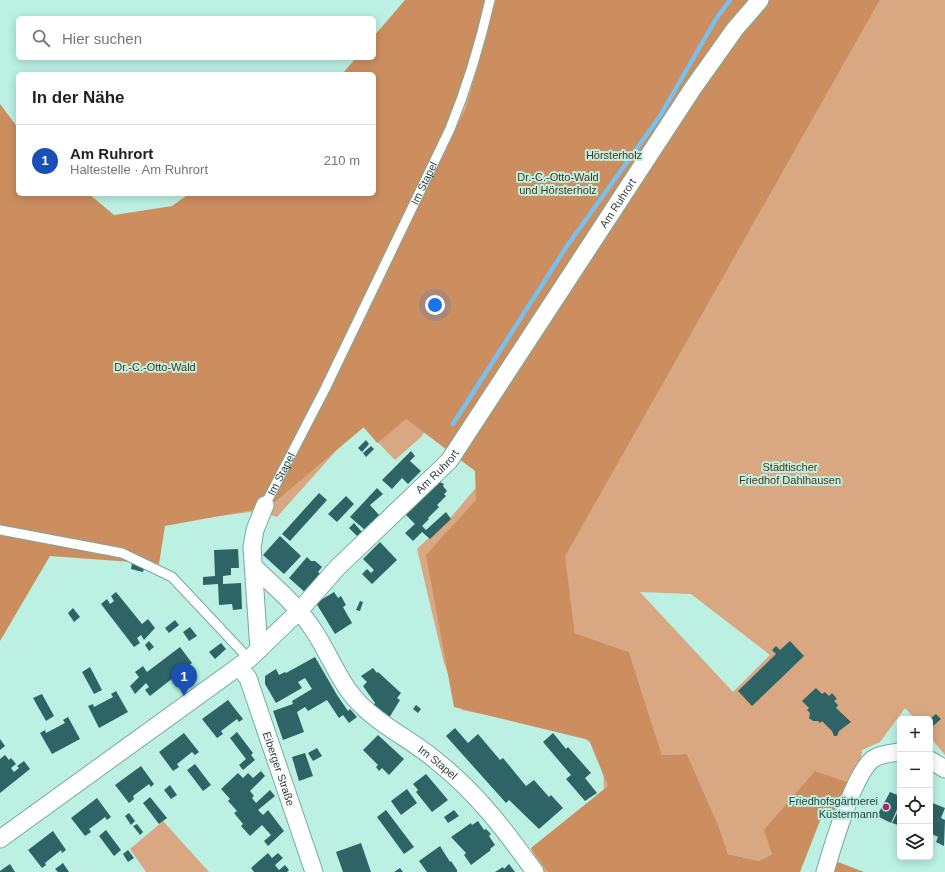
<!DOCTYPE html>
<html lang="de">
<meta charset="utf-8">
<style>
:root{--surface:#fff;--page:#f6f6f6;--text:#222;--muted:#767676;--line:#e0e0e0;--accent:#b02667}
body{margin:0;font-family:Helvetica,sans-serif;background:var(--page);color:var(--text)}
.controls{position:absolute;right:12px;bottom:12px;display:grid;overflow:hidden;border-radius:6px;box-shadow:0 2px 10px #0003}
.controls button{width:36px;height:36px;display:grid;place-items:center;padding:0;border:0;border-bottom:1px solid var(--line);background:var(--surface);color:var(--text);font:20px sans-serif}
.you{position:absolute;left:435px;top:305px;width:14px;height:14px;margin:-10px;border:3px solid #fff;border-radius:50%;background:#1a73e8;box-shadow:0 0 0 6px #1a73e833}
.badge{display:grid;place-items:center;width:26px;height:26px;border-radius:50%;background:var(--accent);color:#fff;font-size:13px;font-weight:700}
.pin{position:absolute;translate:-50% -33px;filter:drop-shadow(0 1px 2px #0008)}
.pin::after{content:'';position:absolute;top:21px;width:14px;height:12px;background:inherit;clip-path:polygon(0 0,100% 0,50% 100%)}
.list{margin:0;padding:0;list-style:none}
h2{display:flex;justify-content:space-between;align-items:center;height:52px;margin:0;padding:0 16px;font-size:17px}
h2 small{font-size:13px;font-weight:400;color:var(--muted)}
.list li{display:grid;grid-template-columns:26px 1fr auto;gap:12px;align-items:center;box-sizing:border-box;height:72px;padding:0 16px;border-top:1px solid var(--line)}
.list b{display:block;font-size:15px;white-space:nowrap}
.list p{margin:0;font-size:13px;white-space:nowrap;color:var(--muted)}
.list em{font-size:13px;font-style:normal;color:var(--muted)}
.icon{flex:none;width:22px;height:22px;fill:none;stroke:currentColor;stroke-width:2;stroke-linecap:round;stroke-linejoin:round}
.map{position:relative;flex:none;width:945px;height:872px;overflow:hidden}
.search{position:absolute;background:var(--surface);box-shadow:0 2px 10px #0003;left:16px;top:16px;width:360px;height:44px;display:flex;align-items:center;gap:10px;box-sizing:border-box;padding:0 14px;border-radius:6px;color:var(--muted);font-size:15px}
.panel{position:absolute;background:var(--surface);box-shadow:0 2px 10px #0003;left:16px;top:72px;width:360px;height:124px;border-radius:6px}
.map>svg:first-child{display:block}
.green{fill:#d9a782;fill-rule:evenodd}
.forest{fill:#cc8e5f}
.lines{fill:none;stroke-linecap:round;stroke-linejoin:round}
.stream{stroke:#78c0ed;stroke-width:4.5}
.building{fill:#2e6465}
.service-casing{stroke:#77aa9d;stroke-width:11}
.minor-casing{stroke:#77aa9d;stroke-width:19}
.service{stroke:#fff;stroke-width:9}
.minor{stroke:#fff;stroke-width:17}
.poi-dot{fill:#b02667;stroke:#bbf0e3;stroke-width:1.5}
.labels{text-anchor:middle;stroke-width:4;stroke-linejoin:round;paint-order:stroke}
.park-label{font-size:11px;fill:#5b310d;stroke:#bbf0e3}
.street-label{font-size:11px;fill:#2b413b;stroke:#bbf0e3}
.poi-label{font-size:11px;fill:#2b413b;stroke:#bbf0e3;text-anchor:end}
</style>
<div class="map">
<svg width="945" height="872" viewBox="0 0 945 872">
<rect width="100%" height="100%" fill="#bbf0e3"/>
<path class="green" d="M412,0h448l-317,541 22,21v-5l315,-557h65v755l-15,-18v-18h-15l-10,-11 -25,34 -18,8 -1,9 -12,24 -77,71 -13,7 -31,-7 -9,-27 -32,-73 -25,1 -33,-103 -54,-19 -5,-38 -17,17 99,146 83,114h-193l-11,-16 2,-3 -2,-4 73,-50 -1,-45 -23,-20 -118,-24 -18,-47 -27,-114 35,-33 32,-38 -16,-103 -48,63 -25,22 -35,-36 -83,93 -19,-6 -98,13 -58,19 -102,-417 18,68 75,46 281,-46v-136zM640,592l51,2 79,61 -37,37z
M163,821l46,51h-63l-16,-23z"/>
<path class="forest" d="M405,0h79l-5,27 -28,89 -126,261 -68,132 -92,17 -6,38 -109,-8 -50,85v-537l18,24v66h71l25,21 58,-9 17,-12h185v-120h-32l14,-16h18v-22z
M496,0h384l-315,557 10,76 54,19 33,103 25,-1 32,73 9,27 31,7 13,-7 -8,-24 51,-59 34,12 -13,30h-13l-23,59h-252l-17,-24 77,-62 -19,-46 -135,-33 -28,-152 50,-55 -1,-29 -69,-52 -29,24 -13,-16 -94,79 196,-398z
M838,862l26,10h-30z"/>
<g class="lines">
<path class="stream" d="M453,424l114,-178 93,-130 56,-97 14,-19"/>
</g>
<path class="building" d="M366,440l3,4 -7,8 -4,-4z
M371,446l3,3 -8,8 -3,-4z
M411,451l4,5 -5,5 11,10 -13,13 -6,-6 -10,11 -10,-9z
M438,481l6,3 -1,2 4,5 -3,3 2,2 -9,9 2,2 -11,11 1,1 -7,7 4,4 20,-18 5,7 -21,20 -8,-7 -9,9 -8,-8 10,-9 -9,-9v-4z
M377,488l6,6 -13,11 9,10 -14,15 -15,-13z
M319,493l8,7 -37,41 -8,-7z
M346,496l8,8 -17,18 -9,-8z
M354,523l8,9 -5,4 -8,-8z
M280,536l21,20 -17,18 -21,-19z
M380,542l17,18 -25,24 -10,-10 5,-5 4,4 3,-3 -11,-11z
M238,549l1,19h-8v7l-8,1v8l18,-1 1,26 -9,1 -1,-6 -13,1 -1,-21 -15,1v-8l12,-1 -1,-26z
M307,557l4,4h4l7,6 -4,5 5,4 -16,18 -18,-16z
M132,563l13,2 -2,7 -12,-3z
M116,592l26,32 6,-5 7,9 -11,12 -3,-5 -4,3 3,5 -6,4 -33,-43 6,-5 3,5 4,-3 -3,-5z
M334,592l4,6 3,-2 5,9 -3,2 9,16 -17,11 -19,-31z
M360,601l3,1 -3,9 -4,-1z
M73,608l7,9 -6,5 -6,-9z
M175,620l4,5 -10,8 -4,-5z
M190,627l7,9 -8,5 -6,-9z
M149,641l5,6 -5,4 -4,-6z
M790,641l14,15 -52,50 -14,-15 38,-37 -4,-4 4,-4 4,4z
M221,643l5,6 -11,10 -6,-7z
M180,647l12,16 -42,33 -5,-6 4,-3 -3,-4 -11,11 -5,-8 9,-9 -4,-5 8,-6 4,6z
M315,657l22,38 11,16 2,-2 7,8 -8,6 -6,-8 -4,3 -12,-18 -19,11 -3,-4 -8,5 7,20 -21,8 -10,-29 20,-7 -1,-3 20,-12 -7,-11 -7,4 4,6 -26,15 -11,-19v-8l11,-7 3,6 6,-3 1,1z
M90,667l12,23 -8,4 -12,-22z
M373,668l4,5 1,-1 23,21 -4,5 3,2 -11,18 -16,-11 2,-4 -12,-17 4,-4 -6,-6z
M816,688l6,6 3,-2 4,4 3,-3 5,6 -3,2 4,4 -2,3 15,14 -12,9 -2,5h-3l-2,-5 -10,-10 -2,2 -2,-2h-5l-4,-3 1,-5 -3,-3 2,-2 -7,-7z
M116,691l12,21 -29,16 -11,-22 5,-2 1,3 19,-10 -2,-3z
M42,694l12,22 -8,5 -13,-23z
M228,700l15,19 -4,3 -2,-3 -16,12 2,3 -6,4 -15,-19z
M416,705l5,4 -3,4 -5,-4z
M936,714l5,5 -8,7 -3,-4v-3z
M68,717l12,22 -28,15 -12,-21 5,-3 1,3 19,-10 -2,-3z
M455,728l13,15 10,-9 22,26 3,-2 23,28 8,-6 15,17 2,-2 12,13 -24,21 -30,-29 -3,3 -60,-67z
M237,732l16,21 -2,2 4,5 -12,10 -4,-5 7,-6 -16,-21z
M184,733l15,19 -4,3 -3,-3 -15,12 2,3 -6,4 -14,-19z
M553,733l13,16 2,-2 23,26 -6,5 12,15 -12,8 -19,-22 5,-4 -28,-33z
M378,735l26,24 -15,16 -7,-7 -3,3 -3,-4 2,-2 -15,-15z
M0,739l5,7 -5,4z
M317,748l5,8 -9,5 -5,-8z
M305,753l8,23 -14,5 -7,-24z
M5,755l4,5 2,-2 5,6 -5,4 3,4 5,-4 -2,-2 7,-5 6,8 -30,24v-34z
M195,764l16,21 -8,6 -16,-21z
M141,766l13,18 -3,3 -2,-3 -16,12 1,3 -5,4 -14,-18z
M261,771l4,5 -15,15 4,5 -2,2 4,5 14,-13 5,6 -17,14 5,5 5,-5 16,21 -16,15 -4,-5 7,-6 -9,-10 -12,11 -9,-10 2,-2 -9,-11 3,-2 -9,-10 2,-2 -9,-10 17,-16 5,5 5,-5 5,5z
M426,774l22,26 -16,12 -16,-20 2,-2 -5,-6z
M170,785l7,10 -6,4 -7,-9z
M407,789l10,14 -16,12 -10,-14z
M890,792l10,4v7l-9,20 -14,-7z
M150,797l17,21 -8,6 -16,-21z
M97,798l14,19 -4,3 -2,-3 -9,7 -7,5 2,3 -6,4 -14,-18z
M930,802l15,6 -4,10 4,2 -1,26 -8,-4 2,-5 -8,-4 3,-7 -3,-1z
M386,810l28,37 -10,7 -27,-37z
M454,810l5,6 -11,7 -4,-6z
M898,811l2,1 -2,13 -6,-2z
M129,813l6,8 -4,4 -6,-9z
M478,821l6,9 2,-1 5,5 -2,2 6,9 -5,4 1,1 -20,15 -7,-10 2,-2 -15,-16 20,-14 1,2z
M137,824l6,8 -3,3 -7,-9z
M106,830l15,20 -7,6 -15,-20z
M53,831l13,19 -4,3 -1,-3 -16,13 1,2 -4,3 -14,-18z
M361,843l10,29h-28l-7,-20z
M440,846l10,16 1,-1 6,9v2h-30l-8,-11z
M128,850l6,8 -6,4 -5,-8z
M268,853l4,5 6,-5 5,5 -8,7 4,5 6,-5 4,5 -2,2h-33l-3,-4z
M63,863l6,9h-11l-3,-3z
M10,864l5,8h-15v-1z
M509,864l6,8h-20l8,-5 1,2z
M400,868l3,4h-9z"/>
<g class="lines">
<g class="service-casing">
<g id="service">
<path id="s1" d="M265,505l60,-116 125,-260c17,-42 30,-85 40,-129"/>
<path d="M0,530l122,23 50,24 77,82"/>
</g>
</g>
<g class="minor-casing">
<g id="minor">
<path id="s2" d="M254,567c21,20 45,40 60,64 16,24 25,51 45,72 23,24 55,38 80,60 38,30 68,70 96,109"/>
<path d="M259,650l-7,-103 3,-17 10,-25"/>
<path id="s3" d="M239,667l9,11 66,194"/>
<path d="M930,760l15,9"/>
<path id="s4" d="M0,839l249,-180 50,-48 38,-43 112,-107 244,-373 42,-59 25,-29"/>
<path d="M825,872c7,-24 29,-99 48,-113 7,-5 19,-6 27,-7"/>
</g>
</g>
<use href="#service" class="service"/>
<use href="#minor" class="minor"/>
</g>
<circle class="poi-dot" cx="886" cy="807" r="4"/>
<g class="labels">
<g class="park-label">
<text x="614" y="159">Hörsterholz</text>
<text x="558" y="181">Dr.-C.-Otto-Wald<tspan x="558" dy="13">und Hörsterholz</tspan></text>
<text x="155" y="371">Dr.-C.-Otto-Wald</text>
<text x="790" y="471">Städtischer<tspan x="790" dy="13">Friedhof Dahlhausen</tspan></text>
</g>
<g class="street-label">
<text dy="4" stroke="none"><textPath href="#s1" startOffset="359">Im Stapel</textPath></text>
<text dy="4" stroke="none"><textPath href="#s4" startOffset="897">Am Ruhrort</textPath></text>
<text dy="4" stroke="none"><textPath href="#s4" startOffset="573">Am Ruhrort</textPath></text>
<text dy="4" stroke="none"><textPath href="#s1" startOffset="35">Im Stapel</textPath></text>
<text dy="4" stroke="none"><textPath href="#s2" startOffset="272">Im Stapel</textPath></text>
<text dy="4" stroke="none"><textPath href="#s3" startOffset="110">Eiberger Straße</textPath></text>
</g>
<g class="poi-label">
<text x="878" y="805">Friedhofsgärtnerei<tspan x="878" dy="13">Küstermann</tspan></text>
</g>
</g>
</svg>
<div class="controls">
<button>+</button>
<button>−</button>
<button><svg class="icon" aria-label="locate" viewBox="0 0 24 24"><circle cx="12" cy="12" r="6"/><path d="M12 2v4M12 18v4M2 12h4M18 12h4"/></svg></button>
<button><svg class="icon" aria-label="layers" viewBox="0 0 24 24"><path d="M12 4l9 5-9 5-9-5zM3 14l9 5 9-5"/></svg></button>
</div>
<div class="you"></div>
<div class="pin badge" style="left:184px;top:696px;background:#1a4fb4">1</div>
<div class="search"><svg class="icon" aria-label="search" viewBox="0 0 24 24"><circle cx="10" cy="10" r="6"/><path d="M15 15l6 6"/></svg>Hier suchen</div>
<section class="panel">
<h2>In der Nähe<small></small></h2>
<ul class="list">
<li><span class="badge" style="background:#1a4fb4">1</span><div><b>Am Ruhrort</b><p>Haltestelle · Am Ruhrort</p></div><em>210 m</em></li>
</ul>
</section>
</div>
